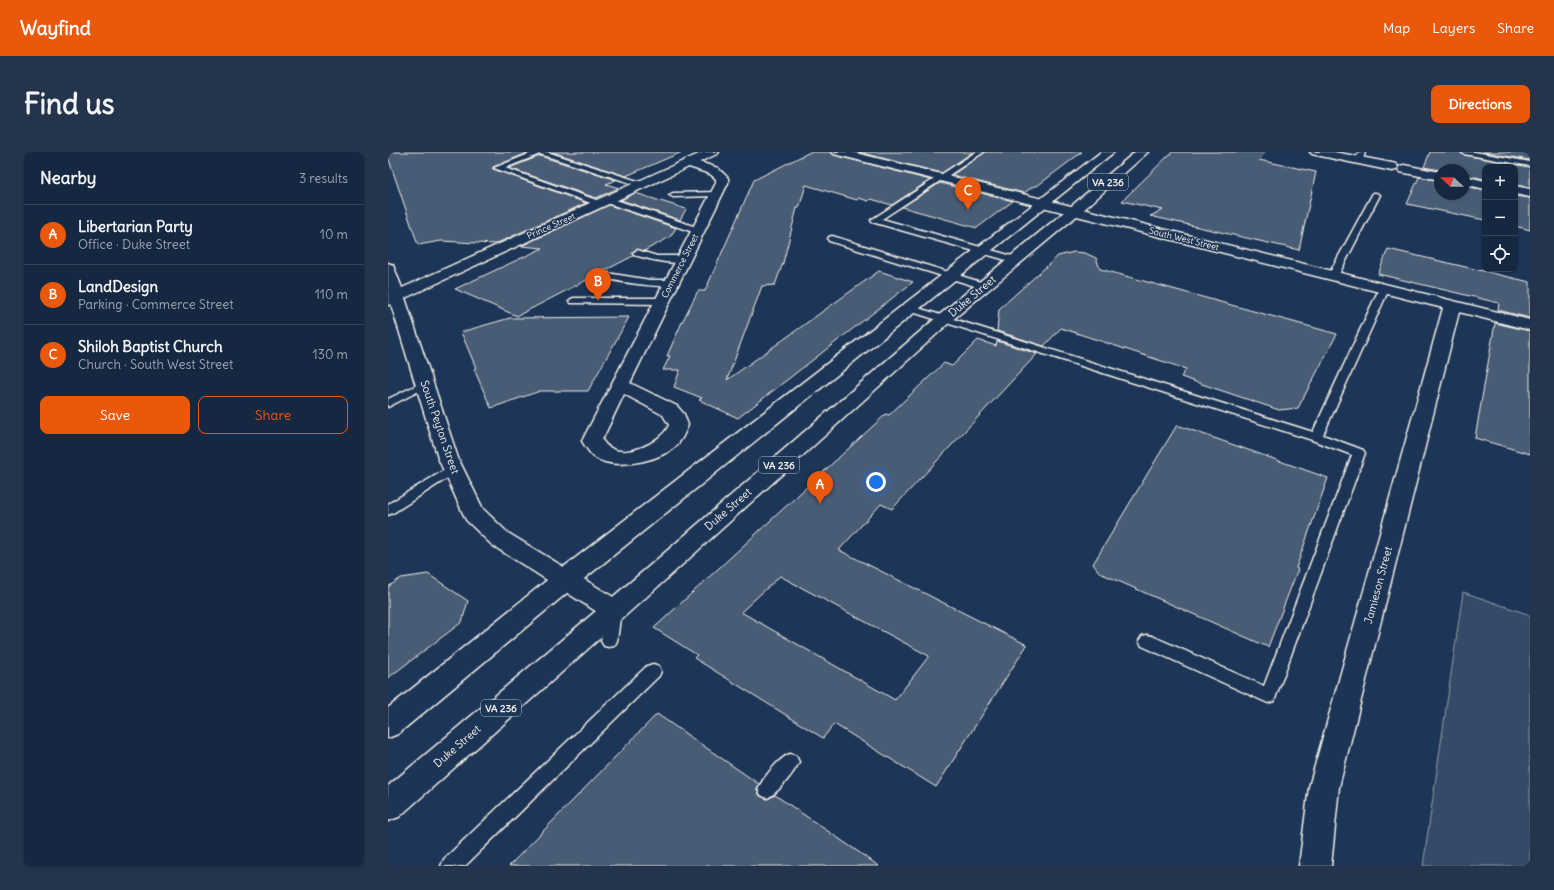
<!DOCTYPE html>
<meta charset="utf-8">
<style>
:root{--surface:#162841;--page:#23344c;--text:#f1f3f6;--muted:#9ea6b1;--line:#35445a;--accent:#ea580c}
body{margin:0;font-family:Delius,sans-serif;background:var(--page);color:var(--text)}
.controls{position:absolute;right:12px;top:12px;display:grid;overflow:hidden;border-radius:8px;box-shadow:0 1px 3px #0004}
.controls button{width:36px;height:36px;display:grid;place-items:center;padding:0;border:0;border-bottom:1px solid var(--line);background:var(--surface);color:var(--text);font:20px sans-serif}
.compass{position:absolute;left:1046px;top:12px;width:36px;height:36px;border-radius:50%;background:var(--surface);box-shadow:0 1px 3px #0004;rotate:292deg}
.you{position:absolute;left:488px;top:330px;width:14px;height:14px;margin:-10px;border:3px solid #fff;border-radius:50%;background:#1a73e8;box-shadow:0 0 0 6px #1a73e833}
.badge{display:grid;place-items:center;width:26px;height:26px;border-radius:50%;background:var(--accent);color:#fff;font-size:13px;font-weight:700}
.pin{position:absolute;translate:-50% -33px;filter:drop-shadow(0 1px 2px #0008)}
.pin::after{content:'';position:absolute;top:21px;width:14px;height:12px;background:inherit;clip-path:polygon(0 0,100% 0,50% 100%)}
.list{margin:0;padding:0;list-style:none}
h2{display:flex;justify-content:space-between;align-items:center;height:52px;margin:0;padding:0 16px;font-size:17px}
h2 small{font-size:13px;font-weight:400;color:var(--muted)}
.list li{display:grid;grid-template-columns:26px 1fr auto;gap:12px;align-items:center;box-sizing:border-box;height:60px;padding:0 16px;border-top:1px solid var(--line)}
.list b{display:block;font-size:15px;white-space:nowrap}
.list p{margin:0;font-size:13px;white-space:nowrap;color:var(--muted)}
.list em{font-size:13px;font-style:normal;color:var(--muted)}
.actions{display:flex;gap:8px;padding:12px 16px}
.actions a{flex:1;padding:9px 0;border:1px solid var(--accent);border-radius:8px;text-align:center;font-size:14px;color:var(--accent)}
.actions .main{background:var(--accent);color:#fff}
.icon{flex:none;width:22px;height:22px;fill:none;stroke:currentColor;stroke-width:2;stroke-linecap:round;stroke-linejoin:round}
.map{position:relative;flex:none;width:1142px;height:714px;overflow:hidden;border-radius:8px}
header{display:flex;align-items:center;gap:24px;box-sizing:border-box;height:56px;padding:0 20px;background:var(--accent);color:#fff}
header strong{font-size:19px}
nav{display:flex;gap:22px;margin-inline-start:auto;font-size:14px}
.intro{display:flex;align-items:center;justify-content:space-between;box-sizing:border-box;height:96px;padding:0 24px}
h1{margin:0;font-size:28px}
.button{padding:10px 18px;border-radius:8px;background:var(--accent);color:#fff;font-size:14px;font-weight:700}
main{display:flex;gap:24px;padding:0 24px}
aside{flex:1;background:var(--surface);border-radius:8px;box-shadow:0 1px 3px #0004}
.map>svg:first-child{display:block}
.green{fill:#354a67;stroke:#949ea8}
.building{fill:#485b74;stroke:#f4f1e8;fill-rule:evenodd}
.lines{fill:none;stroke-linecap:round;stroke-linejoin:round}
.service-casing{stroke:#f4f1e8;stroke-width:3}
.minor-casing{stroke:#f4f1e8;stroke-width:3}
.tertiary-casing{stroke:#f4f1e8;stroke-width:3}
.secondary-casing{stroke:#f4f1e8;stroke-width:3}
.primary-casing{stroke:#f4f1e8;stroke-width:3}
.service{fill:#1d3557;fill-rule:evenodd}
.minor{fill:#1d3557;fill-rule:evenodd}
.tertiary{fill:#1d3557;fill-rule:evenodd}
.secondary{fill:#1d3557;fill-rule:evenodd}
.primary{fill:#1d3557;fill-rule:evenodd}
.labels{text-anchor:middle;stroke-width:3;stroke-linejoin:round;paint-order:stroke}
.far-street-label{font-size:9px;fill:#f4f1e8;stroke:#1d3557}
.shield{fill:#1d3557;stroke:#b4b9bc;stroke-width:1}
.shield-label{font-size:10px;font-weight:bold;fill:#f4f1e8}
.street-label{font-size:11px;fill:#f4f1e8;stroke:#1d3557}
</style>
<header>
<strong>Wayfind</strong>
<nav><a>Map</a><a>Layers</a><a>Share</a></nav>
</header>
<div class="intro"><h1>Find us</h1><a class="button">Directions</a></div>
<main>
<aside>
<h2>Nearby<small>3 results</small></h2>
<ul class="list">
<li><span class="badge">A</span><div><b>Libertarian Party</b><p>Office · Duke Street</p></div><em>10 m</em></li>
<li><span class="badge">B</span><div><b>LandDesign</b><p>Parking · Commerce Street</p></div><em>110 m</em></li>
<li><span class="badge">C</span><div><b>Shiloh Baptist Church</b><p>Church · South West Street</p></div><em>130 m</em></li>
</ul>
<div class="actions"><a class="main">Save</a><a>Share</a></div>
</aside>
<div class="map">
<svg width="1142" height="714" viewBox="0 0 1142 714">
<rect width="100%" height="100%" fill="#1d3557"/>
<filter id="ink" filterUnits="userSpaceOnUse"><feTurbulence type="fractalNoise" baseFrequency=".025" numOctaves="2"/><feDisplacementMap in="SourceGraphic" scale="8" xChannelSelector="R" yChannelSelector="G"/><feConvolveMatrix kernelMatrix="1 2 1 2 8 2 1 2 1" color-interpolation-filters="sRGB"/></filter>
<g filter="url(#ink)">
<path class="green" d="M1075,440l67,23v251h-107z"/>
<path class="building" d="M0,0h142l-37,15v2l93,34 -91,41 -54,-3 -23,4 -30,-88z
M164,0h130l-56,24z
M422,0h20l4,3 96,25 -38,25 -21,-6 -3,2 -9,-3 -2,2 -51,-15 -7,23h-2l-14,55 -8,22 -13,1 -35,94 152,-109 34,11 -175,136 -39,-18 3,-2 -28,-11 6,-17h-17l7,-14h-3l15,-34 16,-31h7l49,-111z
M470,0h115l-31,21z
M597,0h97l-45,34h-3l-10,7 -72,-18z
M784,0h93l-6,8 57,12 -17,78 -149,-34 13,-6 -41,-9z
M1042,0h30l4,3 66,12v20l-15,-2v-18h-30v12l-21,-4v-5h-24l-16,-3z
M1095,0h47v8z
M152,4l76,24 -10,4 13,4 -23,10 -87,-30z
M1031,25l21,4v13h24v-8l21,4v30l-78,-16z
M552,31l73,18 -36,27 -75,-21z
M247,41l51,16 -6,11 -59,-20z
M1127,44l15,2v32l-15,-4z
M221,53l67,23 -6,9 -26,14 -8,-2 -4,4 1,3 -116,60 -62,-27 88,-41 -22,-2z
M1000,97l142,33v36l-32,-8 1,-7 -121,-29z
M686,100l11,1 11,5 4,11 237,65 -39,74 -19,2 -98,-33 5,-8 -125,-41 -17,18 -47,-15 2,-22 59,-53z
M241,165l-41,74h-48l-49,17 -17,-39 2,-1 -15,-36 49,-14z
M1107,171l35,8v123l-55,-16z
M590,188l18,6 1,-5 40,13 -145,155 -11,-5 -42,46 188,95 -91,142 -102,-63 -11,14 -129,-80 3,-3 -43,-27 232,-214 3,1 55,-52 8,3zM392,424l149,80 -34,44 -154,-88z
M789,273l151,53 -32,90 2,1 -30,78 -168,-74 -7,-9z
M40,422l40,27 -6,21 -74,56v-91l13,-9z
M269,562l102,70 -2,6 3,6 8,3 7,-4 104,71h-370z"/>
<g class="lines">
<g class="service-casing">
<path id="service" d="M146,0h13l100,32 -4,2h-3l-100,-32 -35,14 97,34 1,2 -4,2 -105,-38z
M588,0h8l-102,67 137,39 1,2 -1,2h-6l-141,-40 -1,-2z
M971,0h6l-2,8 -4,2 -4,-2z
M1073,0h14l55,10v4l-66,-12z
M329,40l4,2 -1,2 -47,1 -4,-2 4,-2z
M985,41h3l4,2 -42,81 -5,3 -3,-1 -2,-2z
M216,46h6l92,31 1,2 -1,2h-6l-92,-31z
M444,84l155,48 2,2 -2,2h-6l-152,-47 -1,-2 1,-2z
M249,98l20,6h27l4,3c-9,9 -43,-1 -54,-4l-1,-2z
M219,121l43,7h22l5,3c-8,8 -61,-2 -73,-5l-2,-2z
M996,134l5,3 -66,146 40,15 2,3 -89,243 -2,5 -6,2 -126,-57 -3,-5 3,-5 5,-1 5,1 112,50 88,-231 -40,-15 -406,-130 -2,-2 2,-2h6l401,126 66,-143z
M186,146h88l5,3 -5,3 -91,-1 -2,-2 2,-2z
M37,229l4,1 1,2 -1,2 -41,21v-8z
M65,313l4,1 2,3 -2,3 -64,41 -5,2v-11z
M226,453l5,2 2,4 -4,30 -3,5 -5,1 -5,-1 -3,-5 6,-30 2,-4z
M265,512l6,2 2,5 -2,5 -194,190h-24l3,-7 203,-193z
M402,602l6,2 3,6c-5,11 -21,31 -32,36l-6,-3 -3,-6c5,-11 21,-31 32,-35z"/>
</g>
<g class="minor-casing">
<path id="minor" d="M922,0h24l58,11 4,1 2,3 -2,3 -4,1 -76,-16 -4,-1z
M302,7l28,9 10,10v5l-98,200 47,23 7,8 4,11c-4,10 -8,19 -17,25 -18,12 -60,21 -78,6 -4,-4 -8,-10 -11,-15l134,-258v-4l-6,-5 -24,-8 -2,-3 2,-3zM236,242l39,21 6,10c-8,18 -43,34 -60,22 -3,-1 -5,-5 -7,-7z
M1016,13l36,7v8l-40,-8 -2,-3 2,-3z
M1076,24l21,5v8l-21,-5z
M1127,34l15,3v8l-15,-3z
M686,55l456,113v10l-71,-18 -120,475 -8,79h-32l10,-79 134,-479 -374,-94 -2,-3 2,-3z"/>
</g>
<g class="tertiary-casing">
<path id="tertiary" d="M315,0h16l-2,2 -312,144 53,160 25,51 25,24 115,70 3,7 -3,7 -9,3 -9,-3 -113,-72 -26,-25 -28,-62 -47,-154 -3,1v-42l5,2 9,23z"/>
</g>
<g class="secondary-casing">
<path id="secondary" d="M444,0h20l227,56 2,3 -2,3 -5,1 -240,-61z"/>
</g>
<g class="primary-casing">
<path id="primary" d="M713,0h13l-540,435 -176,147 -10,4v-30l168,-135z
M747,0h13l-69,62 -129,108 -288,261 -263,234 -11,4v-35l258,-217 292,-253 131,-108z"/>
</g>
<use href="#service" class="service"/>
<use href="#minor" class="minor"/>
<use href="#tertiary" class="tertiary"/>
<use href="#secondary" class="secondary"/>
<use href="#primary" class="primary"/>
</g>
</g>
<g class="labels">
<g class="far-street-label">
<text transform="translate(163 74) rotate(-24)" y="3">Prince Street</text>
<text transform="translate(796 87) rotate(14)" y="3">South West Street</text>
<text transform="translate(292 114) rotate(-63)" y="3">Commerce Street</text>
</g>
<g class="shield">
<rect x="700" y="22" width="40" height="16" rx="3"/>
<rect x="371" y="305" width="40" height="16" rx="3"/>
<rect x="93" y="548" width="40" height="16" rx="3"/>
</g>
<g class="shield-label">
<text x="720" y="34">VA 236</text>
<text x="391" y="317">VA 236</text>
<text x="113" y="560">VA 236</text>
</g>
<g class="street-label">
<text transform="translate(584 144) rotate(-40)" y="4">Duke Street</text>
<text transform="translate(52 275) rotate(71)" y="4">South Peyton Street</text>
<text transform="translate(340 357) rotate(-41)" y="4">Duke Street</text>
<text transform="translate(990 433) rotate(-75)" y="4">Jamieson Street</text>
<text transform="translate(69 594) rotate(-41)" y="4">Duke Street</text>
</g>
</g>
</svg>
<div class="controls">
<button>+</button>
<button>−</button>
<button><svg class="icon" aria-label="locate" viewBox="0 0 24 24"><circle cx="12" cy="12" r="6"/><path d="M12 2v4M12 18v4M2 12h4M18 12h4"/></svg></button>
</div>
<svg class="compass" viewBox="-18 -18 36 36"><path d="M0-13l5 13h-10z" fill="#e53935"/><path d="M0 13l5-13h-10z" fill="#9ea6b1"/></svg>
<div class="you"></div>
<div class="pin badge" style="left:432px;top:352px">A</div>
<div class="pin badge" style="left:210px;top:149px">B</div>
<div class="pin badge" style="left:580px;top:58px">C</div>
</div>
</main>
